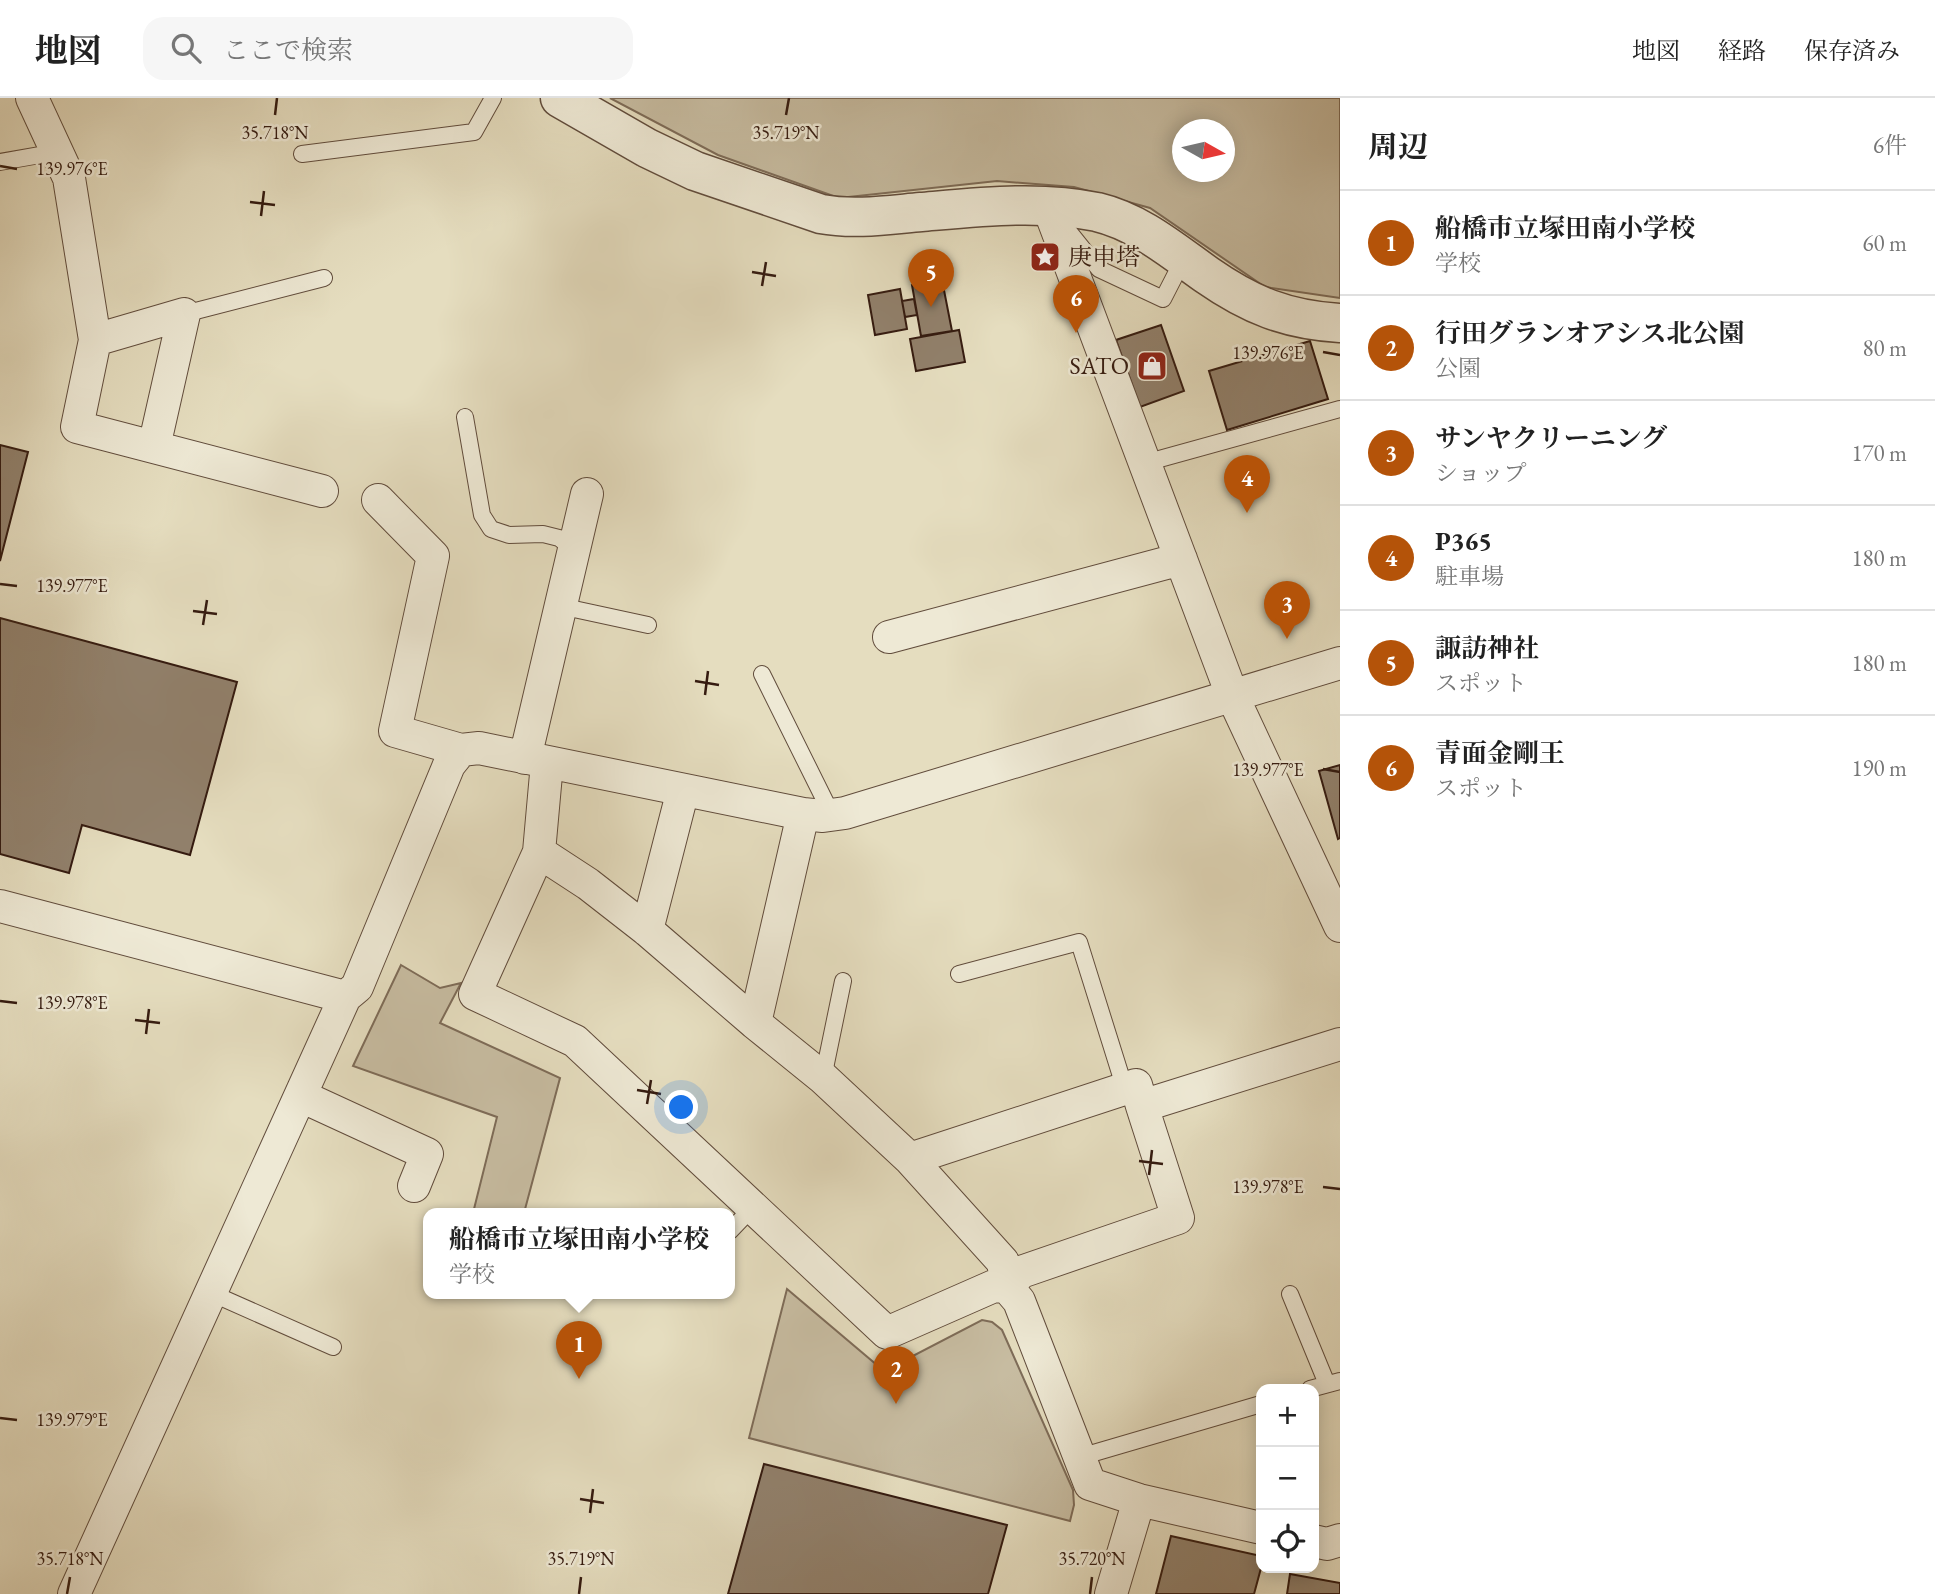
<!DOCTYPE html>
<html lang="ja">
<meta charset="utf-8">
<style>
:root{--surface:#fff;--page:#f6f6f6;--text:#222;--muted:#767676;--line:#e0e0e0;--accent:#b45309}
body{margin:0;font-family:"EB Garamond","Noto Serif JP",serif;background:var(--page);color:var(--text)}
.controls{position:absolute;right:21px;bottom:21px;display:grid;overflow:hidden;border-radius:14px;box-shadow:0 4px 18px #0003}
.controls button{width:63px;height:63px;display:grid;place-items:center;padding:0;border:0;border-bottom:2px solid var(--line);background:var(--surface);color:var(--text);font:35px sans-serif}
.compass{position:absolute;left:1172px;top:21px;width:63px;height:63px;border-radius:50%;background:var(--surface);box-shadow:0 4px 18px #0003;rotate:98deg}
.you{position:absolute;left:682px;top:1010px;width:24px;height:24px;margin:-18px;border:5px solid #fff;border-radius:50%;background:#1a73e8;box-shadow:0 0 0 10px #1a73e833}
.badge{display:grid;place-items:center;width:46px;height:46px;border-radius:50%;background:var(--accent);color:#fff;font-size:23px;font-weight:700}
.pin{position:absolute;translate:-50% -58px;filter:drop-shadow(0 2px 4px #0008)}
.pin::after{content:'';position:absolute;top:37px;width:24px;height:21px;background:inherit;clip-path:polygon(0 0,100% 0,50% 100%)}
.popup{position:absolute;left:423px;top:1110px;width:312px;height:91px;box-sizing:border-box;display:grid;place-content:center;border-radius:14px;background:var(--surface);filter:drop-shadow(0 2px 5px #0005);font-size:23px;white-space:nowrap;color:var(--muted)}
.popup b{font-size:26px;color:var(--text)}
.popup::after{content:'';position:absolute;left:50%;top:100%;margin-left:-14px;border:14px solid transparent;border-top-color:var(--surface)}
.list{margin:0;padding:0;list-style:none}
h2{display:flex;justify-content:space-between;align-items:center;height:91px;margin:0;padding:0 28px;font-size:30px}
h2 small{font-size:23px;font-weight:400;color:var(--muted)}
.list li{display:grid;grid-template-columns:46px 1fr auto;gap:21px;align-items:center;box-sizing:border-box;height:105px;padding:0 28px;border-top:2px solid var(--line)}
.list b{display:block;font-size:26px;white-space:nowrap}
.list p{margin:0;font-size:23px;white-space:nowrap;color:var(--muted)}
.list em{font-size:23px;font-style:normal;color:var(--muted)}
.icon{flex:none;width:38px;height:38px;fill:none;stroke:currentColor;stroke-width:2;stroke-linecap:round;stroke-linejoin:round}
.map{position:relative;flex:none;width:1340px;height:1496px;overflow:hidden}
header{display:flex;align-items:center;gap:42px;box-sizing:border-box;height:98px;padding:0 35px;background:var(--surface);border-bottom:2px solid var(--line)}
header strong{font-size:33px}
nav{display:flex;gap:38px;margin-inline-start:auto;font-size:24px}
.search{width:490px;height:63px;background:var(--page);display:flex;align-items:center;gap:18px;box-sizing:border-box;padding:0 24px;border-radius:21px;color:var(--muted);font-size:26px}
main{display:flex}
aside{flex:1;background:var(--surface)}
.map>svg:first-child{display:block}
.green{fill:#c7bca1;stroke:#7e6c58;stroke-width:2;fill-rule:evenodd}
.building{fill:#91806b;stroke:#351b10;stroke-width:2}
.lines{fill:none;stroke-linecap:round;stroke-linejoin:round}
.service-casing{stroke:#614c3c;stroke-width:18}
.minor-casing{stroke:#614c3c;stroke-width:34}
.tertiary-casing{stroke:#614c3c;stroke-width:41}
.service{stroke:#eee9d5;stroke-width:16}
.minor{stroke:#eee9d5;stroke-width:32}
.tertiary{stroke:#eee9d5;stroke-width:38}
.ticks{fill:none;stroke:#351b10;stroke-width:2.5}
.labels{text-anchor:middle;stroke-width:5;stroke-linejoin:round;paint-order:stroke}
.poi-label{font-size:24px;fill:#351b10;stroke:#eee9d5;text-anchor:start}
.ticks-label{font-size:18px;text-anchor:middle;fill:#351b10;stroke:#eee9d5;stroke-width:5;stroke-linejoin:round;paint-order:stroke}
</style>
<header>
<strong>地図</strong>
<div class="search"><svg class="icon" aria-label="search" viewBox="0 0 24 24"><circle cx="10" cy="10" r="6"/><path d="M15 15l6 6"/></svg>ここで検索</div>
<nav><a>地図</a><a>経路</a><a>保存済み</a></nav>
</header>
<main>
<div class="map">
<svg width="1340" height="1496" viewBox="0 0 1340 1496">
<rect width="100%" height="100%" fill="#e5ddbf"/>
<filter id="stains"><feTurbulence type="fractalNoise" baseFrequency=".00286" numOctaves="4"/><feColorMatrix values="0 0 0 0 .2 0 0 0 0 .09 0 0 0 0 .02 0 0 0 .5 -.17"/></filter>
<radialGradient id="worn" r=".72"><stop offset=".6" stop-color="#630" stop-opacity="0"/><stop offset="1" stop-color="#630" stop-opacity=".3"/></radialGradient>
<path class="green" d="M610,0h730v200l-75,-11 -115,-79 -76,-21 -77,-6 -158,17 -121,-43zM1182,32h42v42h-42z
M401,867l39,23 21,-5 -21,40 120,55 -36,135h-51l24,-96 -144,-51z
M787,1191l97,82 98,-51 10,2 10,8 71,160 1,15 -4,16 -321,-83z"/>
<path class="building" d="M942,182l10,51 -31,5 -9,-51z
M900,191l7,40 -32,6 -7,-40z
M914,201l3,16 -12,2 -3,-16z
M1161,227l23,66 -44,16 -24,-67z
M959,232l6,32 -49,9 -6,-32z
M1310,243l18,58 -101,31 -18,-59z
M0,347l28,7 -28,109z
M0,520l237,64 -47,173 -108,-30 -13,48 -69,-19z
M1340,667v73l-2,1 -19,-68z
M764,1366l243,61 -19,69h-260z
M1171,1438l90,20v12l-7,26h-98z
M1290,1476l50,9v11h-53z"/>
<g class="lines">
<g class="service-casing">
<path id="service" d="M302,56l172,-22 19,-34
M0,64l57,-10
M1066,130l33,41 64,30 21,-41
M184,216l140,-36
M465,319l17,98 9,14 18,6 34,-1 16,4 14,11
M1145,365l195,-54
M560,508l88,19
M762,576l70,141
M959,876l120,-32 46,147
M823,980l20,-97
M730,1133l23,-24
M211,1195l122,54
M1290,1196l37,90
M1310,1291l30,-8
M1080,1359l181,-53"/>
</g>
<g class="minor-casing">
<path id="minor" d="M32,0l37,80 26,162 -18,87 245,64
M1048,108l184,489 108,231
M95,242l89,-26 -30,133
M378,402l55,56 -38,175 66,19
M889,539l292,-78
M525,660l62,-264
M547,665l-8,89 -64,142 100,47 312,292 107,-47 13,1 12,14 71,183 49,16 122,28
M539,754l49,32 59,46 108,93 68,55 87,81 93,103 4,25
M0,808l345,91 12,-10 92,-222 12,-15 18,-2 324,66 20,2 22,-3 495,-150
M647,832l36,-140
M755,925l48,-209
M301,998l126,58 -13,32
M910,1061l226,-74 6,21
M1007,1189l14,-15 157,-54 -36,-112 198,-62
M1314,1443l13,3 13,-4
M74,1496l271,-597
M1111,1496l28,-94"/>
</g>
<g class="tertiary-casing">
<path id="tertiary" d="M560,0l87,50 48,23 126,43c33,6 66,1 100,-2 57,-5 119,-12 176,0 42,10 76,39 110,63 43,30 80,45 133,48"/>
</g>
<use href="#service" class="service"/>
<use href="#minor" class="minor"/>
<use href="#tertiary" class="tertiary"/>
</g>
<path class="ticks" d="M275,17l2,-17M786,17l3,-17M0,68l17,3M250,104l25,3M261,118l3,-25M752,174l24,4M762,188l4,-24M1323,254l17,3M0,486l17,2M193,513l24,3M203,527l4,-25M695,583l24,4M705,597l3,-24M1323,671l17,3M0,903l17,2M135,922l25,3M146,936l3,-25M637,992l24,4M647,1006l4,-24M1139,1063l24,3M1149,1077l3,-25M1323,1089l17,2M0,1320l17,2M580,1401l24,4M590,1415l3,-24M67,1496l3,-17M579,1496l2,-17M1090,1496l2,-17"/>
<defs>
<g id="sight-square" transform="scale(1.575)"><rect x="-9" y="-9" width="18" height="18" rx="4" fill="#8f2418" stroke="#eee9d5"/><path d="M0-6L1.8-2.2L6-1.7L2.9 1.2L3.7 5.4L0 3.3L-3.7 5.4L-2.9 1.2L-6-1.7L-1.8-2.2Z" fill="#fff"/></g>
<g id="shop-square" transform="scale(1.575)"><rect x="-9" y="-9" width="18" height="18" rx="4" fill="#8f2418" stroke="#eee9d5"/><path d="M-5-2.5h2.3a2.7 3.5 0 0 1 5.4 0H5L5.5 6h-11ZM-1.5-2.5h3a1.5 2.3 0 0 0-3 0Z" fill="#fff"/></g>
</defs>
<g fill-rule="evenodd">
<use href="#sight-square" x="1045" y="159"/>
<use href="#shop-square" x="1152" y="268"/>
</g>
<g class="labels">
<g class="poi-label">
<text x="1068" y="167">庚申塔</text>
<text x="1129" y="276" text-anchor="end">SATO</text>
</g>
</g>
<g class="ticks-label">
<text x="275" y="41">35.718°N</text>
<text x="786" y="41">35.719°N</text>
<text x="72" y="77">139.976°E</text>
<text x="1268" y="261">139.976°E</text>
<text x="72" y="494">139.977°E</text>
<text x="1268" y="678">139.977°E</text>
<text x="72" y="911">139.978°E</text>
<text x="1268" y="1095">139.978°E</text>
<text x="72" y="1328">139.979°E</text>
<text x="70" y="1467">35.718°N</text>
<text x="581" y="1467">35.719°N</text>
<text x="1092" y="1467">35.720°N</text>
</g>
<rect width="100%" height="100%" filter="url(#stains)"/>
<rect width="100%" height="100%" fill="url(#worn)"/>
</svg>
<div class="controls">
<button>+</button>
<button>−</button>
<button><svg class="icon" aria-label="locate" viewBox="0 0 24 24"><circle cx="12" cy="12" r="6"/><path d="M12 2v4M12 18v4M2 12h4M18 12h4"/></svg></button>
</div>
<svg class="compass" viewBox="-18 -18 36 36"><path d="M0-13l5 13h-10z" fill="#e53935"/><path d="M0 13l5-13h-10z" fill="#767676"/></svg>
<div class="you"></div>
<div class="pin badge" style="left:579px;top:1281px">1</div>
<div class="popup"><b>船橋市立塚田南小学校</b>学校</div>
<div class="pin badge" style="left:896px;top:1306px">2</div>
<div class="pin badge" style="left:1287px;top:541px">3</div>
<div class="pin badge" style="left:1247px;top:415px">4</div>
<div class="pin badge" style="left:931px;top:209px">5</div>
<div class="pin badge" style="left:1076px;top:235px">6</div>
</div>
<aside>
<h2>周辺<small>6件</small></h2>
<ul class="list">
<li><span class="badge">1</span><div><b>船橋市立塚田南小学校</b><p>学校</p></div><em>60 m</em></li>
<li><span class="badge">2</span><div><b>行田グランオアシス北公園</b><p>公園</p></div><em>80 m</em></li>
<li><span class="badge">3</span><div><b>サンヤクリーニング</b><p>ショップ</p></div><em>170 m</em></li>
<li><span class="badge">4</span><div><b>P365</b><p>駐車場</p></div><em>180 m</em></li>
<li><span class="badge">5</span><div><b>諏訪神社</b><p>スポット</p></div><em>180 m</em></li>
<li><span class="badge">6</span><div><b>青面金剛王</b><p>スポット</p></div><em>190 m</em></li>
</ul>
</aside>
</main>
